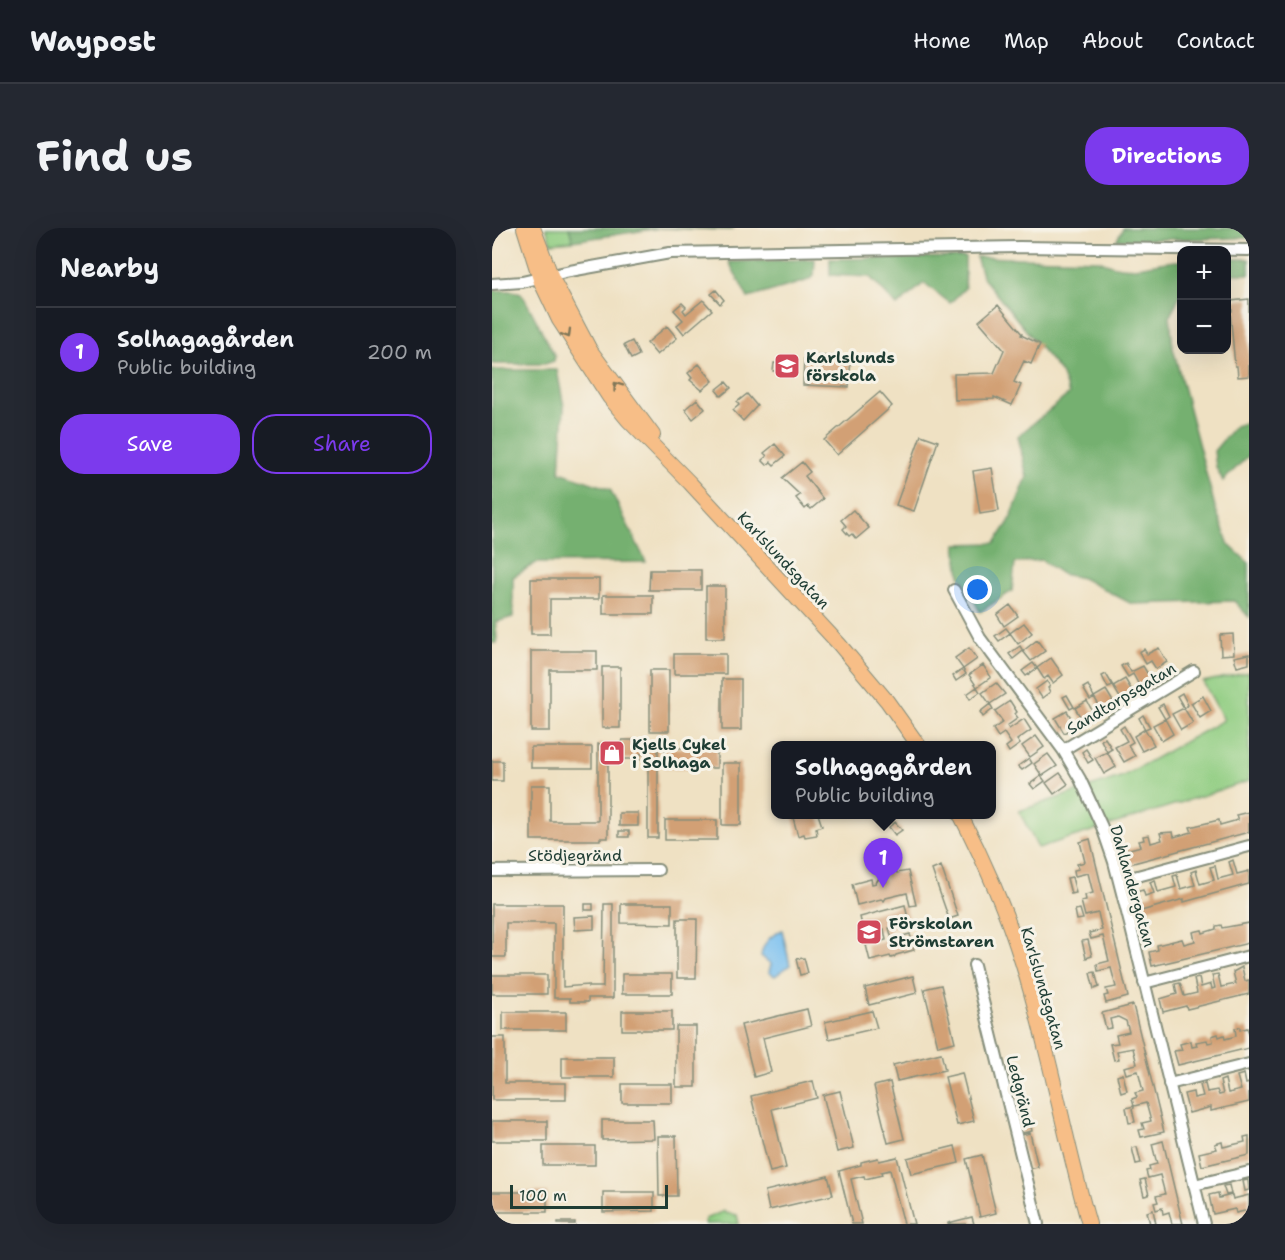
<!DOCTYPE html>
<meta charset="utf-8">
<style>
:root{--surface:#171b24;--page:#242831;--text:#f1f3f6;--muted:#9ea1a6;--line:#363941;--accent:#7c3aed}
body{margin:0;font-family:"Shantell Sans",sans-serif;background:var(--page);color:var(--text)}
.controls{position:absolute;right:18px;top:18px;display:grid;overflow:hidden;border-radius:12px;box-shadow:0 6px 24px #0002}
.controls button{width:54px;height:54px;display:grid;place-items:center;padding:0;border:0;border-bottom:2px solid var(--line);background:var(--surface);color:var(--text);font:30px sans-serif}
.scale{position:absolute;left:18px;bottom:15px;width:158px;box-sizing:border-box;padding-left:6px;border:3px solid #1f3d34;border-top:0;font-size:16px;line-height:21px;white-space:nowrap;color:#1f3d34;-webkit-text-stroke:4px #f7f3e8;paint-order:stroke}
.you{position:absolute;left:486px;top:362px;width:21px;height:21px;margin:-15px;border:4px solid #fff;border-radius:50%;background:#1a73e8;box-shadow:0 0 0 9px #1a73e833}
.badge{display:grid;place-items:center;width:39px;height:39px;border-radius:50%;background:var(--accent);color:#fff;font-size:20px;font-weight:700}
.pin{position:absolute;translate:-50% -50px;filter:drop-shadow(0 2px 3px #0008)}
.pin::after{content:'';position:absolute;top:32px;width:21px;height:18px;background:inherit;clip-path:polygon(0 0,100% 0,50% 100%)}
.popup{position:absolute;left:279px;top:513px;width:225px;height:78px;box-sizing:border-box;display:grid;place-content:center;border-radius:12px;background:var(--surface);filter:drop-shadow(0 2px 4px #0005);font-size:20px;white-space:nowrap;color:var(--muted)}
.popup b{font-size:22px;color:var(--text)}
.popup::after{content:'';position:absolute;left:50%;top:100%;margin-left:-12px;border:12px solid transparent;border-top-color:var(--surface)}
.list{margin:0;padding:0;list-style:none}
h2{display:flex;justify-content:space-between;align-items:center;height:78px;margin:0;padding:0 24px;font-size:26px}
h2 small{font-size:20px;font-weight:400;color:var(--muted)}
.list li{display:grid;grid-template-columns:39px 1fr auto;gap:18px;align-items:center;box-sizing:border-box;height:90px;padding:0 24px;border-top:2px solid var(--line)}
.list b{display:block;font-size:22px;white-space:nowrap}
.list p{margin:0;font-size:20px;white-space:nowrap;color:var(--muted)}
.list em{font-size:20px;font-style:normal;color:var(--muted)}
.actions{display:flex;gap:12px;padding:18px 24px}
.actions a{flex:1;padding:14px 0;border:2px solid var(--accent);border-radius:24px;text-align:center;font-size:21px;color:var(--accent)}
.actions .main{background:var(--accent);color:#fff}
.map{position:relative;flex:none;width:757px;height:996px;overflow:hidden;border-radius:24px}
header{display:flex;align-items:center;gap:36px;box-sizing:border-box;height:84px;padding:0 30px;background:var(--surface);border-bottom:2px solid var(--line)}
header strong{font-size:28px}
nav{display:flex;gap:33px;margin-inline-start:auto;font-size:21px}
.intro{display:flex;align-items:center;justify-content:space-between;box-sizing:border-box;height:144px;padding:0 36px}
h1{margin:0;font-size:42px}
.button{padding:15px 27px;border-radius:24px;background:var(--accent);color:#fff;font-size:21px;font-weight:700}
main{display:flex;gap:36px;padding:0 36px}
aside{flex:1;background:var(--surface);border-radius:24px;box-shadow:0 6px 24px #0002}
.map>svg:first-child{display:block}
.green{fill:#91cd82;stroke:#58855b;stroke-width:1.5}
.forest{fill:#74b070;stroke:#4a7652;stroke-width:1.5}
.water{fill:#78bff0;stroke:#4c7e92;stroke-width:1.5}
.building{fill:#d2a074}
.lines{fill:none;stroke-linecap:round;stroke-linejoin:round}
.minor-casing{stroke:#878f7c;stroke-width:14}
.major-casing{stroke:#878f7c;stroke-width:16}
.minor{stroke:#fff;stroke-width:10}
.major{stroke:#f7be87;stroke-width:14}
.oneway{stroke:#807759}
.labels{text-anchor:middle;stroke-width:6;stroke-linejoin:round;paint-order:stroke}
.poi-label{font-size:16px;font-weight:bold;fill:#1f3d34;stroke:#f7f3e8;text-anchor:start}
.street-label{font-size:16px;fill:#1f3d34;stroke:#f7f3e8}
</style>
<header>
<strong>Waypost</strong>
<nav><a>Home</a><a>Map</a><a>About</a><a>Contact</a></nav>
</header>
<div class="intro"><h1>Find us</h1><a class="button">Directions</a></div>
<main>
<aside>
<h2>Nearby<small></small></h2>
<ul class="list">
<li><span class="badge">1</span><div><b>Solhagagården</b><p>Public building</p></div><em>200 m</em></li>
</ul>
<div class="actions"><a class="main">Save</a><a>Share</a></div>
</aside>
<div class="map">
<svg width="757" height="996" viewBox="0 0 757 996">
<rect width="100%" height="100%" fill="#f7f3e8"/>
<filter id="ink" filterUnits="userSpaceOnUse"><feTurbulence type="fractalNoise" baseFrequency=".0167" numOctaves="2"/><feDisplacementMap in="SourceGraphic" scale="12" xChannelSelector="R" yChannelSelector="G"/><feConvolveMatrix kernelMatrix="1 2 1 2 8 2 1 2 1" color-interpolation-filters="sRGB"/></filter>
<filter id="wash" filterUnits="userSpaceOnUse"><feTurbulence type="fractalNoise" baseFrequency=".008" numOctaves="4" result="noise"/><feDisplacementMap in="SourceGraphic" scale="24" xChannelSelector="R" yChannelSelector="G"/><feGaussianBlur stdDeviation="1.35" result="paint"/><feColorMatrix in="noise" values="0 0 0 0 0 0 0 0 0 0 0 0 0 0 0 0 0 1.4 0 .05"/><feComposite in="paint" operator="in"/></filter>
<g filter="url(#wash)">
<rect width="100%" height="100%" fill="#efe1c3"/>
<path class="green" d="M54,0h23l4,13 -22,2z
M757,444v109l-211,67 -19,-37 104,-35 101,-56 -21,-38z
M232,983l1,2 12,2 2,9h-34v-5z"/>
<path class="forest" d="M77,0h165l-4,2 -70,-2 -87,13z
M631,0h126v10l-132,2z
M473,29v31l-15,15 -26,-20 -27,23 -27,-29 -40,-2v-16z
M484,29l123,3c34,17 51,0 82,1v32l-11,23 3,32 42,159 14,38 20,18v54l-15,-16 -102,3 -50,-26 -20,-4 -21,-14 -26,3 -3,28 -32,21 -20,-37 -4,-31 39,-1 14,-21 18,-45 -9,-41 51,-42 -8,-21 -78,-95z
M323,31l-1,17 -8,5 -58,17 -19,-36z
M735,31h22v15h-22z
M0,62c8,1 21,0 29,3 3,2 29,55 34,63l-1,5 -9,3h-53z
M0,142h65l7,37 -4,65 50,17 36,73 -110,1 -23,14v40l-17,5 1,21h-5z
M757,194v33l-26,26 -7,-14 -2,-16 21,-25z"/>
<path class="water" d="M290,702l8,35 -15,11 -6,-4 2,-8 -10,-8c2,-13 9,-20 21,-26z"/>
<g id="blocks">
<path class="building" d="M224,62l8,10 -4,4 -9,-10z
M757,71v77l-11,1 -1,-11h-2l-5,-55h2l-1,-10z
M211,72l9,10 -28,24 -7,-9 6,-5 -9,-10 8,-7 4,4 -3,3 3,4z
M506,77l24,29 -1,1 19,9 -9,20 -7,-3 -10,21 7,3 -9,20 -18,-8v2l-39,1 -1,-26 40,-1 10,-23 -25,-29z
M175,98l10,12 -20,17 -10,-12z
M140,113l7,14 -8,4 -7,-14z
M312,127l47,2 -2,30 -46,-2z
M282,135l12,1v7h-13z
M207,136l14,17 -11,9 -12,-10 2,-2 -4,-5z
M234,154l5,6 -10,8 -5,-6z
M388,164l12,14 -55,49 -13,-15z
M255,166l10,12 -14,15 -10,-11 6,-5 -2,-3z
M205,171l8,10 -12,10 -8,-10z
M429,207l17,6 -24,70 -18,-6z
M283,216l10,12 -11,9 -3,-3 -4,3 -5,-5 5,-4 -3,-3z
M310,234l8,10 -5,4 18,23 -12,10 -3,-3 -3,3 -9,-11 4,-3 -18,-17z
M500,240l7,43 -19,3 -7,-43z
M361,282l16,18 -13,11 -4,-5 -3,2 -6,-7 3,-3 -5,-6z
M158,342h51v20h-52z
M39,351h68v20h-49v35h-19z
M214,358h19v52h-19z
M111,367h50v19h-50z
M518,377l8,11 -14,10 -7,-11z
M532,395l8,10 -14,11 -8,-11z
M514,400l4,5 -11,8 -4,-5z
M741,406l1,20 -13,1 -1,-20z
M545,412l8,11 -14,10 -8,-10z
M528,418l3,5 -10,8 -4,-5z
M477,420l8,11 -14,10 -8,-11z
M667,420l8,14 -11,7 -5,-8 -5,3 -7,-12 5,-3 3,5z
M39,423h66v19h-47v61h-19z
M182,426h52v20h-52z
M757,426v10l-12,3 -3,-10z
M559,430l12,17 -10,8 -5,-7 -4,3 -7,-11z
M541,435l4,5 -11,8 -4,-5z
M634,435l5,9 12,-6 9,15 -12,6 -7,-13 -5,3 -7,-11z
M491,437l8,12 -14,10 -8,-12z
M110,439h18v61h-18z
M471,441l3,5 -10,7 -3,-5z
M158,442h19v61h-19z
M614,446l7,12 -5,2 -6,-12z
M230,451h19v51h-19z
M633,451l9,15 -12,7 -9,-15z
M555,453l3,5 -2,2 2,4 -8,6 -6,-9z
M504,455l9,11 -15,10 3,5 -10,8 -3,-5 10,-8 -8,-11z
M596,457l6,12 -4,3 -7,-12z
M485,459l3,5 -10,7 -3,-5z
M614,462l9,15 -12,7 -9,-15z
M690,465l6,12 -4,3 -7,-12z
M575,467l7,12 -4,2 -7,-12z
M711,468l8,15 -11,7 -9,-15z
M518,473l7,11 -2,2 3,4 -11,8 2,3 15,-10 7,11 -14,10 3,4 -11,8 -3,-5 5,-4 -7,-10 -6,4 -5,-8 10,-7 -8,-11z
M595,473l8,15 -11,7 -9,-15z
M671,476l6,12 -4,3 -7,-12z
M692,480l9,15 -12,7 -9,-16z
M575,483l9,15 -12,7 -9,-15z
M651,487l7,12 -5,2 -6,-11z
M673,491l8,15 -11,7 -9,-16z
M632,498l9,16 -5,3 7,11 -11,6 -9,-15 12,-6 -7,-12z
M653,501l9,16 -12,6 -8,-15z
M544,508l8,11 -14,10 -8,-11z
M613,510l7,11 -5,3 -6,-12z
M130,512h18v4h18v94h-10v-84h-8v5h-18v-5h-14v84h-8v2h-69v-55h19v36h48v-77l24,1z
M39,519h61v21h-61z
M173,520h52v20h-52z
M594,521l7,11 -5,3 -6,-11z
M615,524l9,15 -12,7 -9,-16z
M556,526l9,12 -15,10 -8,-12z
M537,530l3,5 -10,7 -4,-4z
M0,533h11v20h-11z
M230,535h19v62h-19z
M568,545l8,11 -14,10 -8,-11z
M549,548l4,5 -11,8 -4,-5z
M757,584v20l-123,33 -4,-14 19,-5 -2,-5 5,-1 -1,-4 6,-1 2,8 11,-3 -2,-7 13,-1 1,5 18,-5 -2,-5 29,-7 1,5 18,-5 -2,-5z
M127,585h19v13h-19z
M300,586h26l4,12 -6,2 1,7 -12,2 -1,-3 -6,2z
M173,592h52v20h-52z
M403,594l7,8 -7,5 -6,-8z
M127,603h10v6h-10z
M598,611l38,158 -22,6 -2,-7 4,-1 -2,-6 10,-2 -5,-19 -13,3 -1,-7 12,-3 -6,-25 -12,3 -2,-6 13,-3 -4,-17 -13,3 -4,-15 5,-1 -1,-5 8,-2 -5,-20 -13,3 -1,-6 5,-1 -2,-5 8,-2 -5,-20z
M741,632l4,14 12,-3v13l-65,18v-3l-43,12 -5,-19 7,-2 2,6 9,-3 -4,-11 5,-2 3,12 18,-5 -3,-11 4,-1 4,14 14,-4 -4,-13 5,-2 4,14 14,-4 -4,-13 5,-1 3,13 15,-4 -4,-13z
M449,638l17,50 -9,3 -17,-49z
M404,643l1,2 11,-2 8,34 -6,1 -3,-13 -21,5 -2,3 -3,-2 -24,6 -5,-21 19,-5 1,5 4,-1 3,-5 7,3 -2,-7z
M580,649l4,16 -5,1 -4,-16z
M0,676h71v83l25,-2v2h15l1,-83h9v94h-25v4h-18v-4h-16v-75h-48v34h-14z
M93,676h8v6h-8z
M129,676h51v20l-51,-1z
M413,677l4,18 -20,5 3,11 18,-5 4,16 -18,5 -2,2 -3,1 -1,-2 -20,5 -4,-16 20,-5 -2,-11 -20,5 -4,-17z
M588,681l3,10 -6,1 -2,-10z
M102,688v13l-19,1 -1,-13z
M185,691h20l-1,59h-19z
M757,695v20l-97,23 -3,-14 9,-2 -1,-5 25,-6 2,5 11,-3 -2,-9 9,-2 1,3 13,-4v-3l5,-1 1,3z
M596,712l4,16 -6,2 -4,-17z
M312,730l4,15 -8,2 -4,-16z
M750,739l3,14 4,-1v14l-62,15 -1,-3 -23,6 -3,-13 17,-5 -2,-10 5,-1 4,13 13,-3 -3,-14 5,-1 2,9 10,-3 1,5 3,-1 -3,-13 6,-1 3,13 15,-3 -3,-12z
M603,744l4,15 -5,2 -4,-16z
M130,746h50v20h-50z
M0,747h55v19h-55z
M421,748l4,17 -48,12 -4,-17z
M449,757l14,57 -17,4 -14,-57z
M641,777l31,127 -23,5 -2,-7 5,-1 -2,-6 9,-2 -5,-18 -12,3v2l-2,1 3,13 -6,1 -3,-15 8,-2 -2,-7 5,-2 -2,-4 8,-2 -5,-20 -12,3 -2,-7 13,-3 -4,-16 -16,3 2,8 -5,1 -4,-16 8,-1 -2,-8 13,-3 -3,-11 -8,-4 -8,2 2,9 -6,1 -4,-16z
M315,781l4,17 -48,12 8,34 -17,5 -13,-52z
M130,783h50v19h-50z
M380,783l5,17 -48,11 -4,-17z
M11,784h63v18h-63z
M184,798h20v61h-20z
M748,799v3l7,-2 2,5v15l-71,17 -4,-14 8,-1 -2,-6 11,-3 1,6 5,-1 -1,-4 11,-2 1,3 5,-1 -1,-6 6,-2 1,3 5,-2 1,4 11,-3 -1,-8z
M0,809h13v46h61v17h-74z
M449,825l4,17 -48,11 -4,-16z
M70,829h52v20h-52z
M470,845l12,48 -17,4 -12,-48z
M631,846l4,17 -6,2 -4,-17z
M752,846l2,10 3,-1v19l-38,9v-4l-22,6 -5,-19 9,-2 1,6 9,-2 -3,-11 5,-1 2,8 10,-2 2,5 4,-1 -3,-13 5,-2 3,14 13,-3 -4,-14z
M523,848l8,33 -9,2 -8,-33z
M321,853l4,17 -45,11 14,59 -16,4 -19,-76z
M398,854l14,57 -16,4 -14,-57z
M130,856h50v19h-50z
M348,863l14,57 -17,4 -14,-57z
M110,892h51l1,19 -52,1z
M0,893h55v20h-55z
M538,894l2,9 -10,2 -2,-9z
M538,905l8,34 -9,2 -8,-34z
M166,908h18l1,60h-18z
M757,908v19l-47,11 -3,-13 18,-4 -2,-5 7,-2 1,5 22,-5 -1,-5z
M671,913l15,63 5,20h-11l-3,-12 -6,2 -1,-6 -6,2 -2,-7 4,-1 -2,-6 9,-2 -5,-19 -12,3 -2,-7 4,-1 -1,-4 8,-2 -5,-20z
M51,918h52v19h-52z
M463,918l4,17 -48,11 -4,-16z
M645,919l4,16 -5,1 -4,-16z
M490,927l14,58 -16,4 -14,-58z
M405,929l17,67h-10l-14,-54 -9,2 1,3 -17,4 -1,-3 -13,3 11,45h-10l-13,-53 22,-6v-3l17,-4 1,3z
M336,948l5,19 -64,15 -4,-19z
M653,951l4,16 -5,1 -4,-16z
M756,952l1,10 -4,1 -2,-10z
M737,957l2,9 -5,1 -3,-9z
M0,964h55v20h-55z
M111,964h51v19l-51,1z
M726,965l1,5 13,-3 1,4 16,-4v15l-13,3 -1,-4 -22,5 -4,-19z
M661,982l3,14h-6l-3,-12z
M480,989l2,7h-26v-1z
M66,994h17v2h-17z"/>
</g>
</g>
<g filter="url(#ink)">
<use href="#blocks" fill-opacity="0" stroke="#878f7c" stroke-width="1.5"/>
<g class="lines">
<g class="minor-casing">
<path id="minor" d="M0,56l30,-2 48,-11 100,-18 349,-6 230,3
M462,362l26,48 83,112 17,29 22,48 12,35 16,62 74,300
M571,522l131,-79
M0,643l166,-1
M627,653l130,-35
M482,737l64,259
M652,755l105,-27
M677,856l80,-20
M702,957l55,-13"/>
</g>
<g class="major-casing">
<path id="major" d="M32,0l17,54 18,38 50,77 19,23 62,63 149,161 48,57 32,45
M42,2l18,48 38,72 63,85
M468,586c25,48 46,97 62,148 27,86 42,175 67,262"/>
</g>
<use href="#minor" class="minor"/>
<use href="#major" class="major"/>
</g>
<defs><path id="oneway-chevron" d="M-2-3.5L2.5 0L-2 3.5" fill="none" stroke-width="1.6" stroke-linecap="round" stroke-linejoin="round" transform="scale(1.5)"/></defs>
<g class="oneway">
<use href="#oneway-chevron" transform="translate(75 106) rotate(59)"/>
<use href="#oneway-chevron" transform="translate(125 158) rotate(-126)"/>
</g>
</g>
<defs>
<g id="school-square" transform="scale(1.35)"><rect x="-9" y="-9" width="18" height="18" rx="4" fill="#d1495b" stroke="#f7f3e8"/><path d="M0-5L7-2L0 1L-7-2ZM-4 1L0 2.5L4 1V4Q0 6-4 4Z" fill="#fff"/></g>
<g id="shop-square" transform="scale(1.35)"><rect x="-9" y="-9" width="18" height="18" rx="4" fill="#d1495b" stroke="#f7f3e8"/><path d="M-5-2.5h2.3a2.7 3.5 0 0 1 5.4 0H5L5.5 6h-11ZM-1.5-2.5h3a1.5 2.3 0 0 0-3 0Z" fill="#fff"/></g>
</defs>
<g fill-rule="evenodd">
<use href="#school-square" x="295" y="138"/>
<use href="#shop-square" x="120" y="525"/>
<use href="#school-square" x="377" y="704"/>
</g>
<g class="labels">
<g class="poi-label">
<text x="314" y="135">Karlslunds<tspan x="314" dy="18">förskola</tspan></text>
<text x="140" y="522">Kjells Cykel<tspan x="140" dy="18">i Solhaga</tspan></text>
<text x="397" y="701">Förskolan<tspan x="397" dy="18">Strömstaren</tspan></text>
</g>
<g class="street-label">
<text transform="translate(292 332) rotate(47)" y="6">Karlslundsgatan</text>
<text transform="translate(629 470) rotate(-31)" y="6">Sandtorpsgatan</text>
<text x="83" y="633">Stödjegränd</text>
<text transform="translate(641 658) rotate(74)" y="6">Dahlandergatan</text>
<text transform="translate(552 760) rotate(74)" y="6">Karlslundsgatan</text>
<text transform="translate(529 863) rotate(76)" y="6">Ledgränd</text>
</g>
</g>
</svg>
<div class="controls">
<button>+</button>
<button>−</button>
</div>
<div class="scale">100 m</div>
<div class="you"></div>
<div class="pin badge" style="left:391px;top:660px">1</div>
<div class="popup"><b>Solhagagården</b>Public building</div>
</div>
</main>
